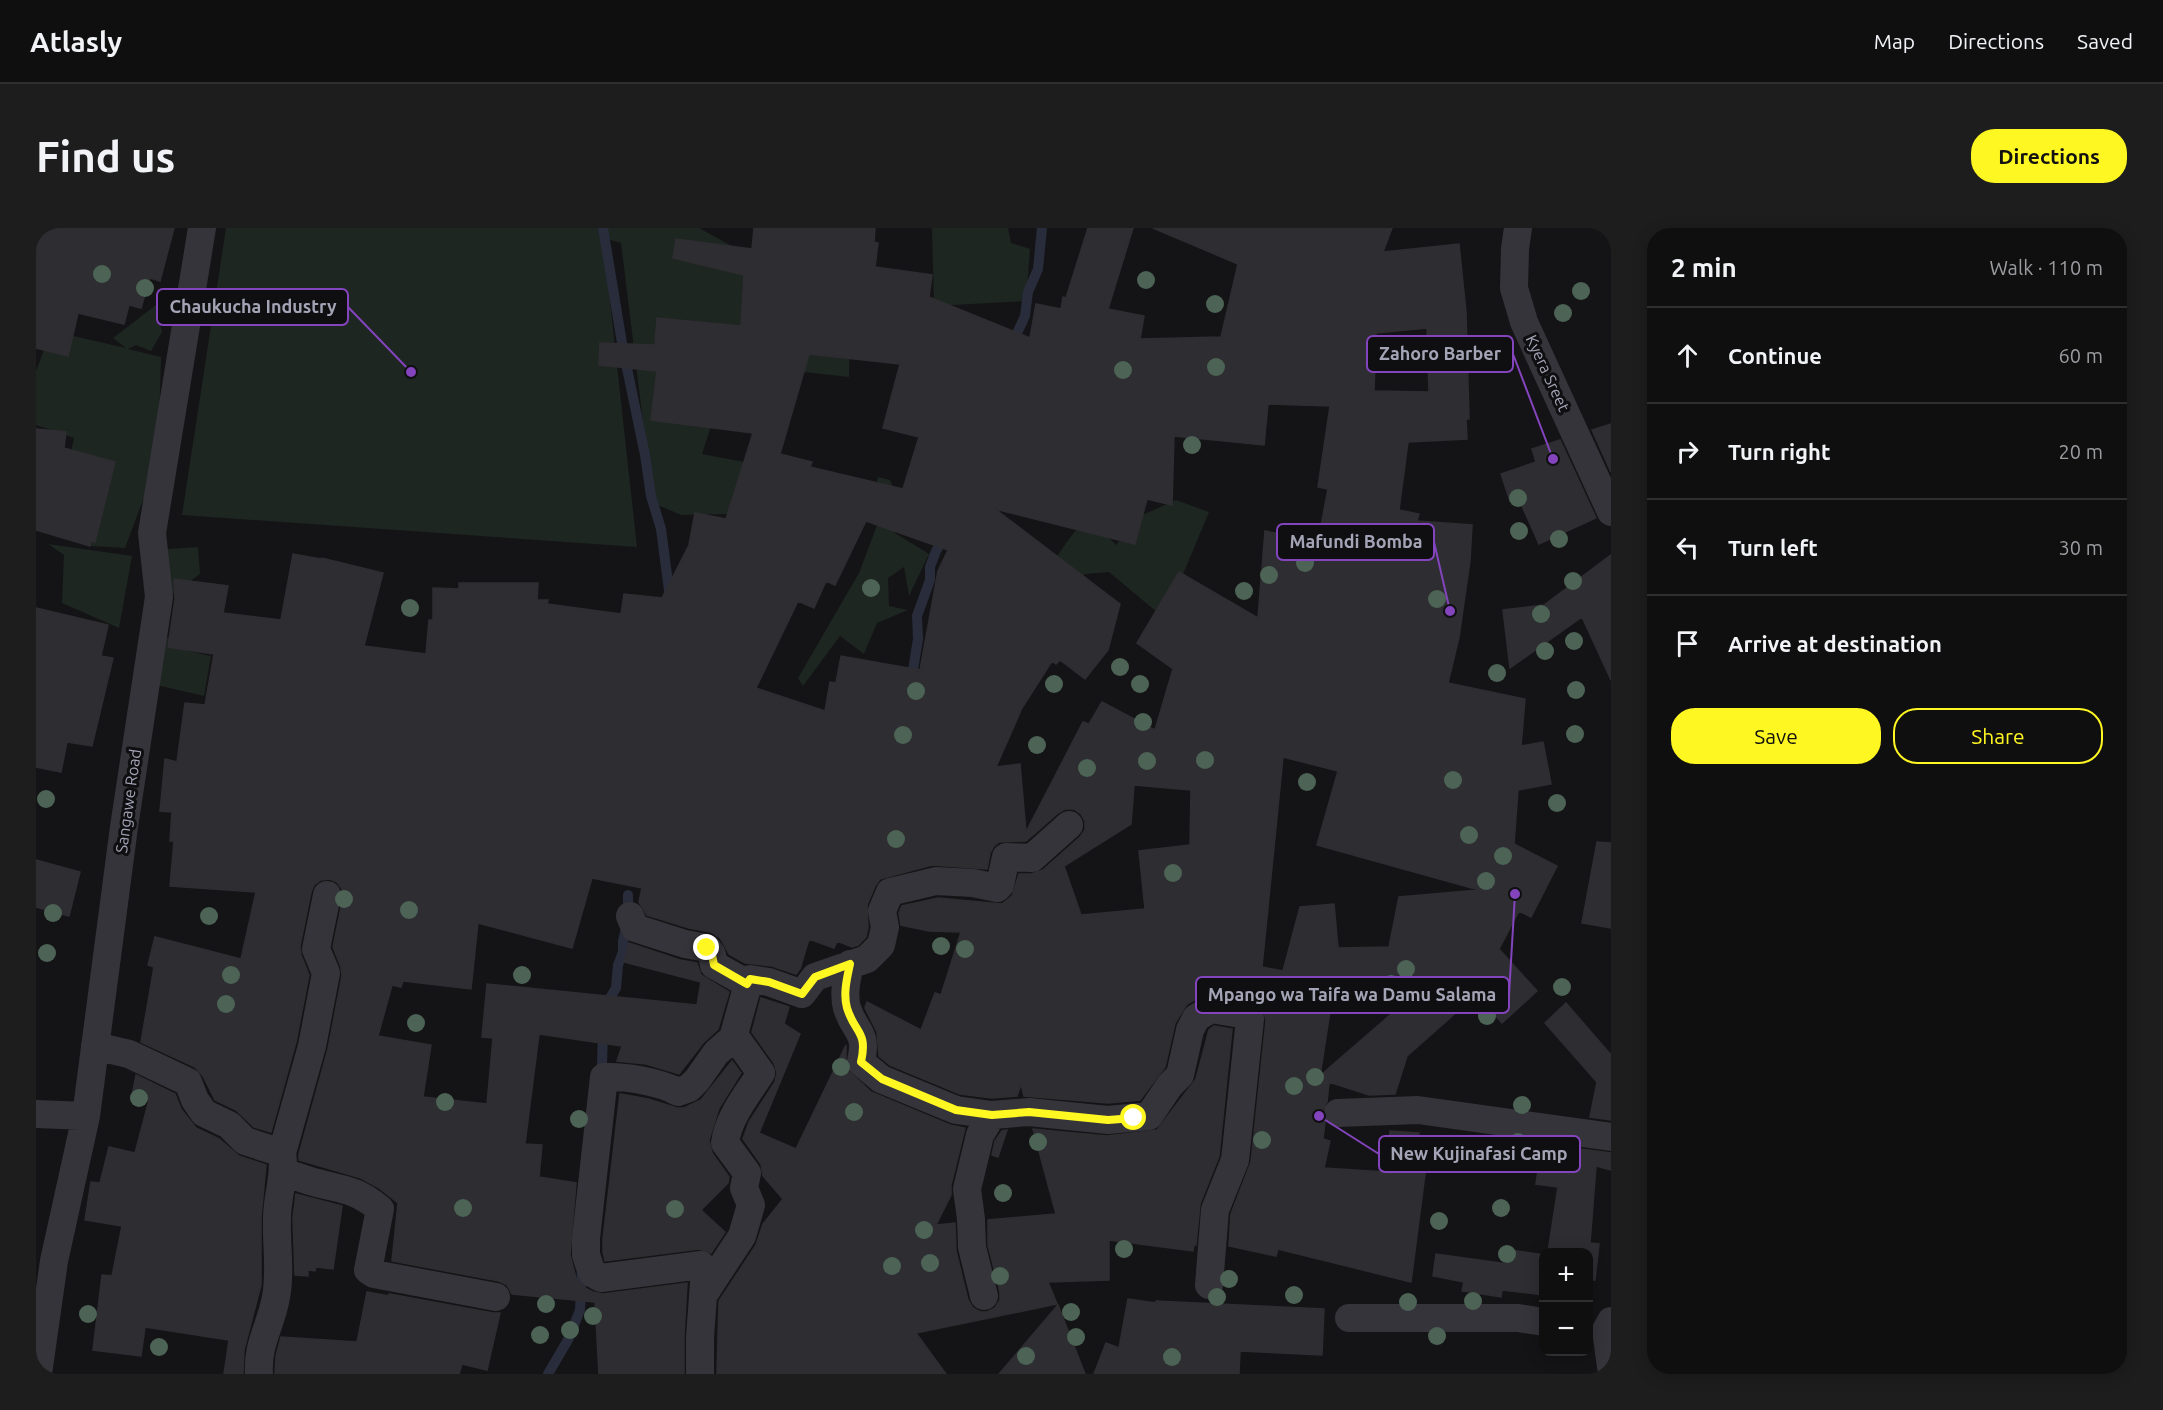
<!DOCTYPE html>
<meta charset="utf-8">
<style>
:root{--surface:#0f0f10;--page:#1d1d1e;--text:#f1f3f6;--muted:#9b9c9f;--line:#2f2f30;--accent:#fff722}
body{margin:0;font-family:Ubuntu,sans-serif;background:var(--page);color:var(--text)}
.controls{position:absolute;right:18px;bottom:18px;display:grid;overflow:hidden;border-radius:12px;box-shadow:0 3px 15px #0003}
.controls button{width:54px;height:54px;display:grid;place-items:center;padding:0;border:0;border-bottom:2px solid var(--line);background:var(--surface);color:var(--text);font:30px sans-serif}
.stop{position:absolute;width:18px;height:18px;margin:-14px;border:4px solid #fff722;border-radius:50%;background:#fff}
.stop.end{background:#fff722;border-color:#fff;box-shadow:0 2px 6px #0008}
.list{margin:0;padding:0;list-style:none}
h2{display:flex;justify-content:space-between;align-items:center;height:78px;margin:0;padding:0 24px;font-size:26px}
h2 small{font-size:20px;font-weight:400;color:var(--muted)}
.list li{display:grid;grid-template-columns:39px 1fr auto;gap:18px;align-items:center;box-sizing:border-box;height:96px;padding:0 24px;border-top:2px solid var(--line)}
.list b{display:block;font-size:22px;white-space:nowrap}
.list em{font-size:20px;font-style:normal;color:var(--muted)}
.actions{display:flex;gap:12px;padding:18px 24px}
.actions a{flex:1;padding:14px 0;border:2px solid var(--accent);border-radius:24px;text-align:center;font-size:21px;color:var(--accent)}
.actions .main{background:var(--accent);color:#111}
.icon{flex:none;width:33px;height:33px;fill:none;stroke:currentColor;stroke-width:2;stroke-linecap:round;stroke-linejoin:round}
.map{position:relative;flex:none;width:1575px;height:1146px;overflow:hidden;border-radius:24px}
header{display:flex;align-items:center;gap:36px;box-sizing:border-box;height:84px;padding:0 30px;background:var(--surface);border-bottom:2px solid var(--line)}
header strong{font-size:28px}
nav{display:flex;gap:33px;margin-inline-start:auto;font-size:21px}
.intro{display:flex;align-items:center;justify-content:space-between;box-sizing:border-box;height:144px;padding:0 36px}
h1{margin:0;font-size:42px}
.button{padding:15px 27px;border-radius:24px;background:var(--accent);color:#111;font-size:21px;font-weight:700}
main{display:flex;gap:36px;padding:0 36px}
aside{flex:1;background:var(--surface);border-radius:24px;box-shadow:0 3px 15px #0003}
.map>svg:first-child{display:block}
.green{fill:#1d2621}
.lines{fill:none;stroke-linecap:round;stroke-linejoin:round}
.stream{stroke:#292d3b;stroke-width:10}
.building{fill:#2e2e32;stroke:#2f2d32;stroke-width:1.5;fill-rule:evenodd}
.minor{stroke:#35343b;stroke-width:28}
.tree{fill:#4c6355}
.route{stroke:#fff722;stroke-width:8}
.labels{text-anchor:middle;stroke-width:6;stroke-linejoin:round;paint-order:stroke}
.street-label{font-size:16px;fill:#a4a4b7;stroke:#0f0f11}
.leader{fill:none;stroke:#8344bd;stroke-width:2}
.callout-dot{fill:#8344bd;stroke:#0f0f11;stroke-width:2}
.callout{fill:#0f0f11;stroke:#8344bd;stroke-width:2}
.callout-label{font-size:18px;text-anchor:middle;font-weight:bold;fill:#a4a4b7}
</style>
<header>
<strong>Atlasly</strong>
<nav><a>Map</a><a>Directions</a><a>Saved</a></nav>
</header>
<div class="intro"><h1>Find us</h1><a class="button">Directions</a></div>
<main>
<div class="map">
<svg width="1575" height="1146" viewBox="0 0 1575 1146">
<rect width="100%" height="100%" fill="#141416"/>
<path class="green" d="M190,0h473l151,83 -1,66 -92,-10 -30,10 -25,77 48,9 -22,51 -47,1 -28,-12 -32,-260 -18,-5 34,309 -455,-32z
M896,0h76l3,15 19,6 -4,52 -92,5z
M120,77l6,27 -11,19 -15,-6 -8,4 33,8 -3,103 -33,88 -35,-2 16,-55 -42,-8 10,-45 -38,-13v-54l15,-40 75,17 -13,-10z
M842,249l12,3 9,21 -4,32 34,21 -20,42 -5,-29 -16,11 1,28 19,4 -31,13 -13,31 -24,-18 -37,50 -5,-8 61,-105 23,-61 -10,-11z
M1140,272l33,12 -30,72 -21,29 -49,-41 -24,2 -50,54 -15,-16 46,-69 21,-27 29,29 24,-29z
M12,316l84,12 -13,72 -57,-25 2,-48z
M162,319l2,27 -31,23 -2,-48z
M117,407l34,6 2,10 22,5 -7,40 -52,-12z"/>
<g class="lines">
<path class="stream" d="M567,0l20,121 22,106 6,41 10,33 9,69
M976,116l13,-28 3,-24 10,-23 4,-41
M875,454l7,-43 -1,-23 13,-36v-13l6,-16 9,-15
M574,780l2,-5 -2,-5 6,-10 2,-23 5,-13v-11l5,-21v-25
M564,847l2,-9 1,-35
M512,1146l21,-36 11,-28 2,-42"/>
</g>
<path class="building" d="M6,0h132l-14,53 -10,-3 -9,30 -12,-3 -5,19 -46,-11 -10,43 -32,-8v-101z
M718,0h121l-1,14 4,1 -3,24 57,8 -3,22 101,41 6,-34 25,5 2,-12 3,1 22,-70h45l-25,81 36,7 -4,23 81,-2 17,-73 -85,-36h239l-9,24 76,-8 7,68 3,107h-3l1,20 -59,3 -9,68 20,4 -2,7 55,4 -2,36 -11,76 -11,46 77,16 -4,47 22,-4 8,42 -33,6 -4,54 43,22 -26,51 -12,-6 -20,38 38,42 -35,32 -25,-29 -70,62 -12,38 -26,1 -40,-13 -2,20 -5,11 3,9 -2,17 7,2 -6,27 62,4 4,-41 29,2 -2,17 11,1 -17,131 -133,-33 -2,7 -47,-10 2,-32 20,-52 15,-141 -2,-10 -15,-11 -36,-7 -10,2 -16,9 -12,19 -10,44 -25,33 -32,3 -84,-7 -3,-12 -4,12 -25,2 -32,-4 -70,-29 -11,-9 -2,-24 -12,-24 2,-6 54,28 14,-37 6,2 20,-63 -32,-1 -28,-6 -2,-12 3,-7 36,-8 64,6 10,-8 7,-22h12l12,-4 37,-33 5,-7v-9l-4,-7 -7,-5h-9l-7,4 -32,28 -27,1 -5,4 -4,7 -3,16 -55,-4 -52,14 -5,7 -8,19 1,22 -2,10 -8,8 -6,2 -15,-6 -3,7 -25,-9 -9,30 -4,5 -24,-8 -27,-3 -16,-9 -9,-16 -9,-6 -22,-4 -42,-13 -8,-13 3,-14 -50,-10 -20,70 -94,-25 -7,66 -68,-8 -2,6 -9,-2 -14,51 53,9 -8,52 64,7 6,-66 -11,-1 5,-53 210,21 4,-23 -77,-20 5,-19 51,17 17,3 4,12 28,17 -11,37 -15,14 -24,31 -33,-10 -29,-3 5,-15 -83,-12 -14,110 17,1 -3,32 37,6 -6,72 6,23 7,9 10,5 10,2 84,-11 -3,53v38h-85l-4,-72 -83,-8 -5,-9 -8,-4 -107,-20 6,-58 -19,-15 -18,-10 -62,-18v-6l29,-105 14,-73 -1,-9 -8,-20 10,-49 -1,-9 -5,-7 -7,-3 -9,1 -7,5 -3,7 -11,54 1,9 8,20 -13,67 -25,90 -17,-5 -18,-17 -21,-10 -12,-24 -8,-9 -54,-25 13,-75 -6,-2 7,-28 86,22 15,-67 -86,-6 4,-45h-4l2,-29 -12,-1 5,-52 12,3 8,-59 20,2 9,-51 -46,-7 7,-48 -1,-20 54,7 -5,27 58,7 12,-66 28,5 1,-1 61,15 -19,73 62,8 3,-34h4v-32l26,1v-6h79l-1,17h11l-1,4 74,10 3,-20 38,4 27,-53 6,-32 31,6 27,-86 -102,-13 6,-49 -58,-6 1,-22 55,2 2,-27 84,8 3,-51 -71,-17 3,-19 76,10zM1391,100l2,64 -55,-1 2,-58zM773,126l91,10 -17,64 36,9 -16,52 -93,-22 2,-5 -32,-8zM1232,176l62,2 -12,81 10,2 -10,53 -53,-11 -7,87 -79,-46 -42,71 36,26 -18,61 -53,-28 -13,22 -6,-2 -57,110 -6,-68 -24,3 26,-59 30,-47 4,3 4,-4 25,19 23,-29 12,-46 -125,-95 140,35 12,-45 25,6 2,-69 90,9zM830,293l82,29 -10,21 -18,99 -79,-14 -5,27 -6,-1 -5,29 -69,-23 42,-87 16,7 12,-27 9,4zM1247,529l55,14 -21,74 162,45 -80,7 -10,50 -51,1 -4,-44 -34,3 -17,64 -21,-4zM1098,557l57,5 -1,55 -51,6 6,58 -64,6 -17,-49 67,-42zM1397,750l-103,89 -10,9 15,-97z
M1575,196v48l-19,-42z
M0,201l30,3 -2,16 51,14 -20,80 -4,-1 -1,5 -54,-16z
M1524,212l36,78 -57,26 -21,-47 -8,4 -9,-27 35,-12 -4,-13z
M1575,327v125l-29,-63 -72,51 -7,-58 41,-5z
M0,380l72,17 -7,31 12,2 -21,88 -25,-4 -6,30 -25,-5z
M1561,614l14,1v85l-29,-5z
M0,632l44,12 -11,44 -33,-9z
M725,770l28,9 -5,17 16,10 -41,99 37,16 50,-104v23l25,24 79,33 15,3 -14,57v10l-15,30 19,-2 1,28 12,49 5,8 7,4h7l8,-4 5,-8v-8l-12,-47v-25l68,-6 -23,-85 74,7 50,-6 39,-51 13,-49 5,-4 18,3 -13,127 -19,48 -4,41h-2l-1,6 -84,-11v40l-61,2 9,22 -141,29 30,41h-229l2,-73 37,-56 7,-21 20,-25 -20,-23 -2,-12 -18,-25 6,-17 26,-40 2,-9 -3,-10 -22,-31z
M1530,775l45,52v65l-21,-3 7,-35 -52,-59z
M696,833l9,12 -22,35 -10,32 3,13 17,24 -1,6 -27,27 24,22 -14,21 -12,-4 -94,12 -2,-9v-13l17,-145 28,5 29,9h7l17,-8z
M100,847l39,19 6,15 15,19 23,11 20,17 27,9 -5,52v68l-17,65 -1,24h-19l5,-34 -84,-13 -4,29 -48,-6 9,-75 10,1 10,-50 -37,-6 6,-38 9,1 9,-36 26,6 14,-53 -17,-5z
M971,902l-9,27 -6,-2 3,-14 7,-10z
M1506,916l69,9v17l-15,-4 -6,77 9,1 -4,36h-5l-2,9v-37h-40l10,-65 -22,-3z
M260,966l46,12 -9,63 -17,-2 -1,4 -7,-1v6l-13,-1 -2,-57z
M1474,1022l34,5v40l-42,-5 -1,7 -39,-6 2,-9 -31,-6 3,-22 72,10z
M331,1064l22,4v-2l104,19h7l-13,57 -25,-6 -3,10h-184l1,-18 5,-19 76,5z
M1092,1071l28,4v-2l168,8 -2,46 -82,-4 -1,23h-145l12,-31 13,5z
M1022,1077l27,69h-86z"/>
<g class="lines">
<path class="minor" d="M1482,0l-3,21 -1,39 10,34 87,190
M594,688l5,12 50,16 22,4 5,7 2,10 34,19 -15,54 -17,15 -19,27 -8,8 -11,4c-18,-10 -53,-16 -74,-15l-18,161v17l6,18 9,5 100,-13 4,4 -5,68v37
M814,736c-3,14 -7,30 -3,44 8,25 21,23 14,54l20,17 75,31 36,5
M712,756l2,-5 19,3 33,12 13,-17 52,-18 14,-14 4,-18 -3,-16 8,-19 46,-11 37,2 24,5 3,-3 6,-28 26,1 37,-33
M59,818l34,8 59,28 7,18 9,13 25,12 16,16 37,12
M1302,885l80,-3 193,27
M0,886l50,2
M247,946c10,0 17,4 27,7 31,9 43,6 70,28l-12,61 6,4 122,23
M668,1066l38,-58 9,-31 -7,-17 3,-15 -22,-30c3,-26 23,-49 36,-70l-25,-35h-3
M948,1068l-12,-49 -1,-28 -4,-30 13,-54 12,-20 37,-3 79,8 41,-4 21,-31 10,-10 10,-45 6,-12 15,-9 30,5 9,5 -15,141 -20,50 -6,75
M1313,1090h169l26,4
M1575,1093l-5,9 5,37
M2,1146l16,-113 32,-145 38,-289 35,-230 -7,-64 50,-305
M223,1146c-2,-31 12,-48 17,-77 5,-26 0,-53 1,-79 0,-22 9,-44 5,-65l30,-107 14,-73 -10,-24 11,-54"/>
</g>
<g class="tree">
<circle cx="66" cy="46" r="9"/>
<circle cx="1110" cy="52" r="9"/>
<circle cx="109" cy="60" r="9"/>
<circle cx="1545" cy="63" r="9"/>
<circle cx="1179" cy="76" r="9"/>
<circle cx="1527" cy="85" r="9"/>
<circle cx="1180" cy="139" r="9"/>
<circle cx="1087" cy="142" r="9"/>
<circle cx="1156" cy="217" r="9"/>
<circle cx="1482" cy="270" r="9"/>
<circle cx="1483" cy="303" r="9"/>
<circle cx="1523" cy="311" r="9"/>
<circle cx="1269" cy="335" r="9"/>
<circle cx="1233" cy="347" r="9"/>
<circle cx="1537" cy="353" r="9"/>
<circle cx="835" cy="360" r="9"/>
<circle cx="1208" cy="363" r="9"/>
<circle cx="1401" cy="371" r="9"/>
<circle cx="374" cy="380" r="9"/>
<circle cx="1505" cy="386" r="9"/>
<circle cx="1538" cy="413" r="9"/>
<circle cx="1509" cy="423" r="9"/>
<circle cx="1084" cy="439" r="9"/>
<circle cx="1461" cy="445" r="9"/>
<circle cx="1018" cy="456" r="9"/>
<circle cx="1104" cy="456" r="9"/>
<circle cx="1540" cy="462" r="9"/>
<circle cx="880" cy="463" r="9"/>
<circle cx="1107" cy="494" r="9"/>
<circle cx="1539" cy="506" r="9"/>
<circle cx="867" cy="507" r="9"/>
<circle cx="1001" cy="517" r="9"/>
<circle cx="1169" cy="532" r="9"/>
<circle cx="1111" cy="533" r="9"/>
<circle cx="1051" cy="540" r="9"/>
<circle cx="1417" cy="552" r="9"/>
<circle cx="1271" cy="554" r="9"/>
<circle cx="10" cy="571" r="9"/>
<circle cx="1521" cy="575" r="9"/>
<circle cx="1433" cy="607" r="9"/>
<circle cx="860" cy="611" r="9"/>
<circle cx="1467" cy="628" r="9"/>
<circle cx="1137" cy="645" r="9"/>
<circle cx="1450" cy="653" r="9"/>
<circle cx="308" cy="671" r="9"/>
<circle cx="373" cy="682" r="9"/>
<circle cx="17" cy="685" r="9"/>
<circle cx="173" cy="688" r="9"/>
<circle cx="905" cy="718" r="9"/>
<circle cx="929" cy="721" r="9"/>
<circle cx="11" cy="725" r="9"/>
<circle cx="1370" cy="741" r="9"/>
<circle cx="195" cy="747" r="9"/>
<circle cx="486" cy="747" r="9"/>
<circle cx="1355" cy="756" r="9"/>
<circle cx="1526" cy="759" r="9"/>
<circle cx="190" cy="776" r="9"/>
<circle cx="1451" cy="788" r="9"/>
<circle cx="380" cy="795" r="9"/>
<circle cx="805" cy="839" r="9"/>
<circle cx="1279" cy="849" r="9"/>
<circle cx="1258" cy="858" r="9"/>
<circle cx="103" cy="870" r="9"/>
<circle cx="409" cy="874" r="9"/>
<circle cx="1486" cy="877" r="9"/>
<circle cx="818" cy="884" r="9"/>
<circle cx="543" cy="891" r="9"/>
<circle cx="1226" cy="912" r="9"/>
<circle cx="1002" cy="914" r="9"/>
<circle cx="1482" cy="914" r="9"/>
<circle cx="967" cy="965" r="9"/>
<circle cx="427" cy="980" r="9"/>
<circle cx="1465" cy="980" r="9"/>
<circle cx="639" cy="981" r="9"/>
<circle cx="1403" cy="993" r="9"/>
<circle cx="888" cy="1002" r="9"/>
<circle cx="1088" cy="1021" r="9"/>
<circle cx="1471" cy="1026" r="9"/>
<circle cx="894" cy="1035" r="9"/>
<circle cx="856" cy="1038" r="9"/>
<circle cx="964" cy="1048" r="9"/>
<circle cx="1193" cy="1051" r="9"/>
<circle cx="1258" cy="1067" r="9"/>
<circle cx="1181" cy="1069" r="9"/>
<circle cx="1437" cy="1073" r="9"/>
<circle cx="1372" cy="1074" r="9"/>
<circle cx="510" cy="1076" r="9"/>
<circle cx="1035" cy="1084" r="9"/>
<circle cx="52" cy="1086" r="9"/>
<circle cx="557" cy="1088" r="9"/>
<circle cx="534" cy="1102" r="9"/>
<circle cx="504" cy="1107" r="9"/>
<circle cx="1401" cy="1108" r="9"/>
<circle cx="1040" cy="1109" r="9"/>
<circle cx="123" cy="1119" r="9"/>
<circle cx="990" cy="1128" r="9"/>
<circle cx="1136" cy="1129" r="9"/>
</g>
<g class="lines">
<path class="route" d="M671,720l5,7 2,10 33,19 3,-5 19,3 33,12 13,-17 35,-13c-3,14 -7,30 -3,44 8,26 21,23 14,54l21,17 74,31 36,5 37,-3 79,8 26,-2"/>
</g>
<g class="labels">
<g class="street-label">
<text transform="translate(1512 145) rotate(65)" y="6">Kyera Sreet</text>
<text transform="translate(92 573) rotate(-82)" y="6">Sangawe Road</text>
</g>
</g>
<path class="leader" d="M375 144L312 79M1517 231L1477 126M1414 383L1398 314M1479 666L1473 767M1283 888L1343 926"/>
<g class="callout-dot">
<circle cx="375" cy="144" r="6"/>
<circle cx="1517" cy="231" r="6"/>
<circle cx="1414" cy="383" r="6"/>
<circle cx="1479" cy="666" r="6"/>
<circle cx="1283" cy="888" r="6"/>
</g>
<g class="callout">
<rect x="121" y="61" width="191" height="36" rx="6"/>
<rect x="1331" y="108" width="146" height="36" rx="6"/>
<rect x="1241" y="296" width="157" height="36" rx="6"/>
<rect x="1160" y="749" width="313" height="36" rx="6"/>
<rect x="1343" y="908" width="201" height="36" rx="6"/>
</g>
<g class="callout-label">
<text x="217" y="85">Chaukucha Industry</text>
<text x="1404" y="132">Zahoro Barber</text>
<text x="1320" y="320">Mafundi Bomba</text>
<text x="1316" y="773">Mpango wa Taifa wa Damu Salama</text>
<text x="1443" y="932">New Kujinafasi Camp</text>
</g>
</svg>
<div class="controls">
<button>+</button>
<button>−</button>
</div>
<div class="stop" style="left:1098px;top:890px"></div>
<div class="stop end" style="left:671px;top:720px"></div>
</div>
<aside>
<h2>2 min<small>Walk · 110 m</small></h2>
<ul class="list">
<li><svg class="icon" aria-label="ahead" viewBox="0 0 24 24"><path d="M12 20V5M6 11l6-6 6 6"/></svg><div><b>Continue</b></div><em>60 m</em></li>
<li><svg class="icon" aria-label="right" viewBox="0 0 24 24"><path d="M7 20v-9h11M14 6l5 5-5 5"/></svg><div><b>Turn right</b></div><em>20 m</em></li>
<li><svg class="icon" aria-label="left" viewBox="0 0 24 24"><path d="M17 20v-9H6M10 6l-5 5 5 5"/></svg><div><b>Turn left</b></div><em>30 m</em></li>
<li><svg class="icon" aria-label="arrive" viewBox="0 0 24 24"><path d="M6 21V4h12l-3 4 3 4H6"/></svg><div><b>Arrive at destination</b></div></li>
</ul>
<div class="actions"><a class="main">Save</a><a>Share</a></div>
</aside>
</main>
